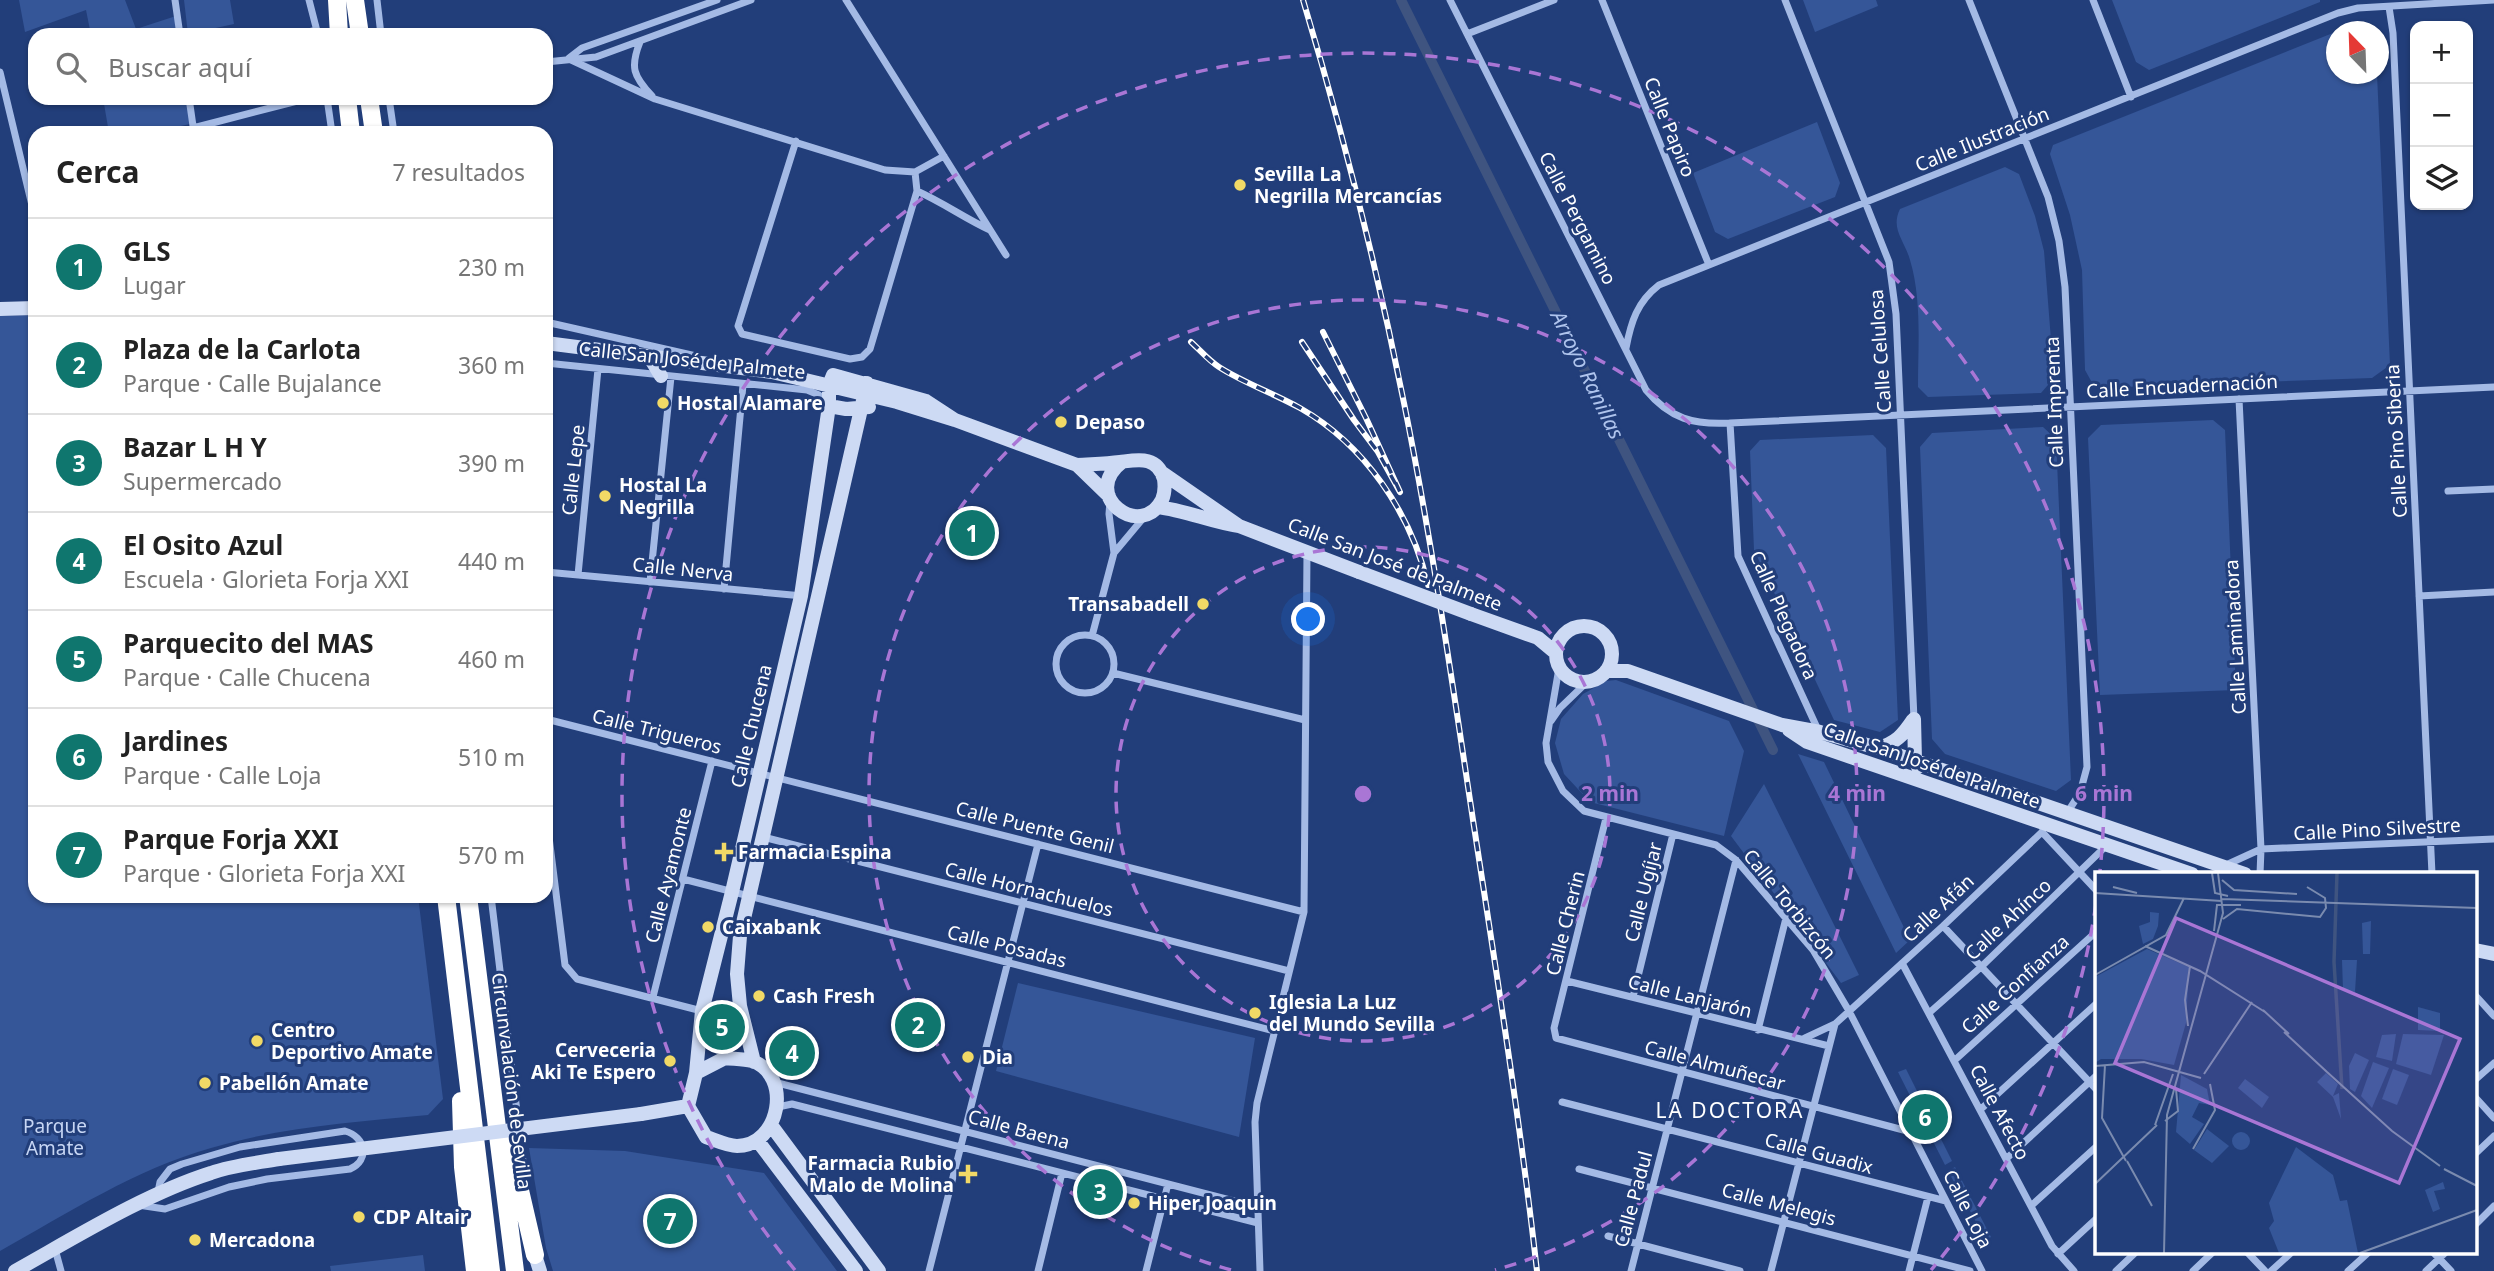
<!DOCTYPE html>
<html lang="es">
<meta charset="utf-8">
<style>
:root{--surface:#fff;--page:#f6f6f6;--text:#222;--muted:#767676;--line:#e0e0e0;--accent:#0f766e}
body{margin:0;font-family:"Noto Sans",sans-serif;background:var(--page);color:var(--text)}
.controls{position:absolute;right:21px;top:21px;display:grid;overflow:hidden;border-radius:14px;box-shadow:0 2px 5px #0004}
.controls button{width:63px;height:63px;display:grid;place-items:center;padding:0;border:0;border-bottom:2px solid var(--line);background:var(--surface);color:var(--text);font:35px sans-serif}
.compass{position:absolute;left:2326px;top:21px;width:63px;height:63px;border-radius:50%;background:var(--surface);box-shadow:0 2px 5px #0004;rotate:337deg}
.you{position:absolute;left:1309px;top:620px;width:24px;height:24px;margin:-18px;border:5px solid #fff;border-radius:50%;background:#1a73e8;box-shadow:0 0 0 10px #1a73e833}
.badge{display:grid;place-items:center;width:46px;height:46px;border-radius:50%;background:var(--accent);color:#fff;font-size:23px;font-weight:700}
.pin{position:absolute;translate:-50% -50%;border:4px solid #fff;box-shadow:0 2px 7px #0006}
.list{margin:0;padding:0;list-style:none}
h2{display:flex;justify-content:space-between;align-items:center;height:91px;margin:0;padding:0 28px;font-size:30px}
h2 small{font-size:23px;font-weight:400;color:var(--muted)}
.list li{display:grid;grid-template-columns:46px 1fr auto;gap:21px;align-items:center;box-sizing:border-box;height:98px;padding:0 28px;border-top:2px solid var(--line)}
.list b{display:block;font-size:26px;white-space:nowrap}
.list p{margin:0;font-size:23px;white-space:nowrap;color:var(--muted)}
.list em{font-size:23px;font-style:normal;color:var(--muted)}
.icon{flex:none;width:38px;height:38px;fill:none;stroke:currentColor;stroke-width:2;stroke-linecap:round;stroke-linejoin:round}
.map{position:relative;flex:none;width:2494px;height:1271px;overflow:hidden}
.search{position:absolute;background:var(--surface);box-shadow:0 2px 5px #0004;left:28px;top:28px;width:525px;height:77px;display:flex;align-items:center;gap:18px;box-sizing:border-box;padding:0 24px;border-radius:21px;color:var(--muted);font-size:26px}
.panel{position:absolute;background:var(--surface);box-shadow:0 2px 5px #0004;left:28px;top:126px;width:525px;height:777px;border-radius:21px}
.map>svg:first-child{display:block}
.green{fill:#355698}
.lines{fill:none;stroke-linecap:round;stroke-linejoin:round}
.canal{stroke:#3f5480;stroke-width:10}
.street{stroke:#a4bae5;stroke-width:7}
.secondary{stroke:#cddaf4;stroke-width:14}
.highway{stroke:#fff;stroke-width:18}
.rail-casing{stroke:#fff;stroke-width:6}
.rail{stroke:#223e7a;stroke-width:3.5;stroke-dasharray:10;stroke-linecap:butt}
.secondary-bridge{stroke:#cddaf4;stroke-width:14}
.ring{fill:none;stroke:#a976d5;stroke-width:3.5;stroke-dasharray:12 9}
.poi-dot{fill:#f1d966;stroke:#223e7a;stroke-width:2.5}
.labels{text-anchor:middle;stroke-width:6;stroke-linejoin:round;paint-order:stroke}
.street-label{font-size:19px;fill:#fff;stroke:#223e7a}
.poi-label{font-size:19px;font-weight:bold;fill:#fff;stroke:#223e7a;text-anchor:start}
.park-label{font-size:19px;fill:#c7d6f4;stroke:#223e7a}
.water-label{font-size:21px;font-style:italic;fill:#afc4ed;stroke:#223e7a}
.neighbourhood-label{font-size:21px;letter-spacing:2px;fill:#fff;stroke:#223e7a}
.inset-river{fill:none;stroke:#3f5480;stroke-width:3.5}
.inset-road{fill:none;stroke:#7a8baf;stroke-width:2}
.view{fill:#a976d5;fill-opacity:0.15;stroke:#a976d5;stroke-width:3.5}
.inset-edge{fill:none;stroke:#fff;stroke-width:3.5}
.centre{fill:#a976d5;stroke:#223e7a;stroke-width:3.5}
.ring-label{font-size:21px;text-anchor:middle;font-weight:bold;fill:#a976d5;stroke:#223e7a;stroke-width:6;stroke-linejoin:round;paint-order:stroke}
</style>
<div class="map">
<svg width="2494" height="1271" viewBox="0 0 2494 1271">
<rect width="100%" height="100%" fill="#223e7a"/>
<path class="green" d="M19,0h106l11,29 40,-13 2,19h-87l-5,-25 -61,22z
M184,0h46l4,24 -46,10z
M1803,0h73l2,6 -63,26z
M2112,0h208v2l-171,68 -13,-8z
M2358,23l12,8 -34,1v42h41l13,291 -18,13 -277,10 -10,-18 -3,-100 -12,-55 -20,-61 3,-9z
M103,98h84l3,26 -41,9h-40z
M1817,122l23,61 -5,14 -107,42 -13,-7 -22,-59z
M2005,167l14,7 16,42 9,35 10,127 -13,15 -113,4 -10,-10c0,-42 4,-87 -8,-127 -5,-19 -20,-31 -10,-51z
M35,315v581h383l25,203 -15,16c-72,7 -147,12 -217,33 -75,21 -143,65 -211,103v-935z
M2213,420l12,10 11,260 -136,5 -12,-257 13,-13z
M2043,427l13,12 15,341 -15,11 -111,-37 -13,-15 -12,-292 12,-14z
M1873,435l13,13 12,272 -18,12 -46,-12 -80,-170 -4,-99 10,-11z
M1616,680l113,41 15,30 -20,85 -134,-34 -26,-28 -9,-31 6,-24 22,-25 23,-13z
M1798,754l26,8 86,178 -14,13z
M1764,784l95,191 -18,8 -110,-147z
M1018,983l237,55 -16,99 -243,-66z
M1906,1069l46,92 -7,4 -47,-93z
M529,1148l96,3 139,22 73,98h-284l-7,-23z
M1955,1167l36,70 -5,3 -38,-69z
M423,1255l2,16h-94l-1,-5z"/>
<g class="lines">
<path class="canal" d="M1401,0l372,750"/>
<path class="street" d="M175,0l5,35
M309,0l9,35
M377,0l4,35
M846,0l160,255
M1450,0l196,390c24,29 48,35 84,33l764,-36
M1602,0l107,265
M1785,0l104,262 7,52 18,405
M1969,0l79,197 11,44 6,46 22,480 -7,26 -13,20
M2093,0l38,97
M2389,7l4,26 39,841
M1467,34l87,-34
M296,35l21,-5
M640,42c-10,25 -7,34 12,54
M569,58l13,-10 135,-48
M569,59l86,40 230,71 30,2 29,-16
M546,62l50,-5 155,-57
M0,72l35,146
M189,98l5,35
M327,98l5,35
M389,98l5,35
M193,128l116,-30
M796,141l-58,185 4,8 108,25 12,-2 8,-8 47,-158 -2,-19
M917,191c27,12 47,27 73,39
M546,322l150,34
M1626,348c5,-26 11,-46 33,-63l679,-272 20,-5 136,-8
M546,363l261,27 12,5 7,8
M2239,399l22,450 -1,25
M1730,423l8,133 81,176
M2448,491l46,-2
M1114,553l31,-37
M546,572l257,24
M578,575l20,-206
M650,582l21,-205
M724,589l19,-204
M2419,596l75,-4
M1056 664a29 29 0 1 1 58 0a29 29 0 1 1-58 0Z
M1092,636l22,-83 -5,-39 1,-13
M1559,668l-13,75 2,19 15,29 21,20 132,34 20,15 77,90 36,61 133,260
M1113,673l192,47
M546,719l758,193
M1551,721l9,-13 27,-26
M546,813l19,152 12,14 125,32
M1606,818l-52,210 2,10 355,94
M2042,832l55,59
M763,837l526,134
M2226,865l35,-16 233,-10
M683,879l591,152
M491,896l34,282
M1943,926l154,164
M1902,963l150,283 22,25
M1567,981l262,65
M2475,995l19,21
M653,997l59,-236
M1633,997l40,-163
M1929,1013l52,-46 125,-121
M1758,1030l28,-112
M1805,1038l30,-14 108,-98 99,-94 4,-8
M1955,1060l142,-129
M2475,1080l19,-17
M774,1082l483,125
M2475,1097l19,21
M1562,1102l384,99
M778,1107l14,-3 466,119
M1981,1109l116,-106
M2475,1154l19,-18
M2006,1159l91,-84
M1579,1169l391,102
M138,1205l27,4 64,-22 38,-8 83,-10c20,-9 16,-32 -5,-38l-105,16 -58,17 -12,5 -10,13 -2,10
M2031,1206l66,-60
M2475,1225l19,-19
M1608,1236l132,35
M55,1249l6,22
M2247,1252l18,19
M2433,1252l18,19
M2058,1254l39,-36
M929,1271l109,-427
M1038,1271l24,-98
M1146,1271l22,-87
M1260,1271l-5,-149 2,-19 47,-191 3,-359
M1631,1271l105,-411
M1771,1271l64,-247
M1909,1271l19,-74
M2116,1271l20,-19
M2193,1271l20,-19
M2271,1271l21,-19
M2348,1271l21,-19
M2426,1271l20,-19"/>
<path class="secondary" d="M0,309l35,-1
M546,343l226,29 125,30 58,18 122,45 32,31
M649,356l12,20
M829,406l17,3 23,-2
M1077,465c14,-1 28,-1 43,-3 17,-2 37,-7 44,17 1,7 1,14 -2,21 -21,41 -83,-5 -40,-38
M1161,472l78,54
M1157,507c28,3 54,15 82,19l120,46
M1471,614l67,24 18,15
M1556 654a28 28 0 1 1 56 0a28 28 0 1 1-56 0Z
M1606,671h22l154,54 38,7 58,16 367,126
M1914,719l1,41 3,7
M1789,730l18,12 385,132
M1878,748c18,-5 25,-13 35,-28
M2475,950l19,4
M725,1058c8,1 19,1 27,3 41,14 28,85 -15,85 -9,0 -22,-6 -31,-9l-18,-31 8,-33z
M754,1062l-14,-56 -3,-32 3,-38 127,-553
M696,1073l6,-62 30,-119 69,-296 28,-190v-21l4,-10 93,26 29,19
M641,1114l47,-8
M771,1125l108,146
M757,1140l99,131
M535,1255l5,16
M15,1271c61,-34 130,-77 196,-98 22,-8 46,-10 68,-14"/>
<path class="highway" d="M337,0l2,35
M355,0l5,35
M347,98l4,35
M369,98l5,35
M446,896l45,375
M468,896l47,375
M461,1101l2,66 12,104
M509,1143l26,112"/>
<g class="rail-casing">
<path id="rail" d="M1303,0c40,133 74,268 101,403 28,139 48,278 69,417 23,150 47,300 64,451
M1191,342c9,8 17,18 28,25 25,16 54,26 81,41 65,37 111,105 128,177
M1302,342l52,78 24,32 22,40 -34,-74 -43,-86"/>
</g>
<use href="#rail" class="rail"/>
<path class="secondary-bridge" d="M1359,572l112,42
M279,1159l362,-45"/>
</g>
<g class="ring">
<circle cx="1363" cy="794" r="247"/>
<path d="M1231 1270A494 494 0 1 1 1495 1270"/>
<path d="M2096 904A741 741 0 0 1 1931 1270M795 1270A741 741 0 1 1 2100 871"/>
</g>
<g class="poi-dot">
<circle cx="1240" cy="185" r="7"/>
<circle cx="663" cy="403" r="7"/>
<circle cx="1061" cy="422" r="7"/>
<circle cx="605" cy="496" r="7"/>
<circle cx="1203" cy="604" r="7"/>
<path d="M720.5 841.5h7v7h7v7h-7v7h-7v-7h-7v-7h7z"/>
<circle cx="708" cy="927" r="7"/>
<circle cx="759" cy="996" r="7"/>
<circle cx="1255" cy="1013" r="7"/>
<circle cx="257" cy="1041" r="7"/>
<circle cx="968" cy="1057" r="7"/>
<circle cx="670" cy="1061" r="7"/>
<circle cx="205" cy="1083" r="7"/>
<path d="M964.5 1163.5h7v7h7v7h-7v7h-7v-7h-7v-7h7z"/>
<circle cx="1134" cy="1203" r="7"/>
<circle cx="359" cy="1217" r="7"/>
<circle cx="195" cy="1240" r="7"/>
</g>
<g class="labels">
<g class="street-label">
<text transform="translate(1670 127) rotate(68)" y="7">Calle Papiro</text>
<text transform="translate(1982 139) rotate(-22)" y="7">Calle Ilustración</text>
<text transform="translate(1578 218) rotate(63)" y="7">Calle Pergamino</text>
<text transform="translate(1880 351) rotate(-94)" y="7">Calle Celulosa</text>
<text transform="translate(692 360) rotate(6)" y="7">Calle San José de Palmete</text>
<text transform="translate(2182 386) rotate(-3)" y="7">Calle Encuadernación</text>
<text transform="translate(2054 402) rotate(-92)" y="7">Calle Imprenta</text>
<text transform="translate(2396 441) rotate(-93)" y="7">Calle Pino Siberia</text>
<text transform="translate(573 470) rotate(-84)" y="7">Calle Lepe</text>
<text transform="translate(1395 564) rotate(21)" y="7">Calle San José de Palmete</text>
<text transform="translate(683 569) rotate(6)" y="7">Calle Nerva</text>
<text transform="translate(1784 615) rotate(66)" y="7">Calle Plegadora</text>
<text transform="translate(2235 637) rotate(-93)" y="7">Calle Laminadora</text>
<text transform="translate(751 726) rotate(-77)" y="7">Calle Chucena</text>
<text transform="translate(657 731) rotate(14)" y="7">Calle Trigueros</text>
<text transform="translate(1932 765) rotate(19)" y="7">Calle San José de Palmete</text>
<text transform="translate(1035 827) rotate(14)" y="7">Calle Puente Genil</text>
<text transform="translate(2377 829) rotate(-3)" y="7">Calle Pino Silvestre</text>
<text transform="translate(668 875) rotate(-76)" y="7">Calle Ayamonte</text>
<text transform="translate(1029 889) rotate(14)" y="7">Calle Hornachuelos</text>
<text transform="translate(1643 892) rotate(-76)" y="7">Calle Ugíjar</text>
<text transform="translate(1790 904) rotate(51)" y="7">Calle Torbizcón</text>
<text transform="translate(1938 908) rotate(-43)" y="7">Calle Afán</text>
<text transform="translate(2008 919) rotate(-43)" y="7">Calle Ahínco</text>
<text transform="translate(1565 923) rotate(-76)" y="7">Calle Cherin</text>
<text transform="translate(1007 946) rotate(14)" y="7">Calle Posadas</text>
<text transform="translate(2015 984) rotate(-42)" y="7">Calle Confianza</text>
<text transform="translate(1690 996) rotate(14)" y="7">Calle Lanjarón</text>
<text transform="translate(1715 1065) rotate(15)" y="7">Calle Almuñecar</text>
<text transform="translate(512 1081) rotate(83)" y="7">Circunvalación de Sevilla</text>
<text transform="translate(2000 1112) rotate(62)" y="7">Calle Afecto</text>
<text transform="translate(1019 1129) rotate(15)" y="7">Calle Baena</text>
<text transform="translate(1819 1153) rotate(15)" y="7">Calle Guadix</text>
<text transform="translate(1633 1199) rotate(-75)" y="7">Calle Padul</text>
<text transform="translate(1779 1204) rotate(15)" y="7">Calle Melegis</text>
<text transform="translate(1968 1209) rotate(63)" y="7">Calle Loja</text>
</g>
<g class="poi-label">
<text x="1254" y="181">Sevilla La<tspan x="1254" dy="22">Negrilla Mercancías</tspan></text>
<text x="677" y="410">Hostal Alamare</text>
<text x="1075" y="429">Depaso</text>
<text x="619" y="492">Hostal La<tspan x="619" dy="22">Negrilla</tspan></text>
<text x="1189" y="611" text-anchor="end">Transabadell</text>
<text x="738" y="859">Farmacia Espina</text>
<text x="722" y="934">Caixabank</text>
<text x="773" y="1003">Cash Fresh</text>
<text x="1269" y="1009">Iglesia La Luz<tspan x="1269" dy="22">del Mundo Sevilla</tspan></text>
<text x="271" y="1037">Centro<tspan x="271" dy="22">Deportivo Amate</tspan></text>
<text x="656" y="1057" text-anchor="end">Cerveceria<tspan x="656" dy="22">Aki Te Espero</tspan></text>
<text x="982" y="1064">Dia</text>
<text x="219" y="1090">Pabellón Amate</text>
<text x="954" y="1170" text-anchor="end">Farmacia Rubio<tspan x="954" dy="22">Malo de Molina</tspan></text>
<text x="1148" y="1210">Hiper Joaquin</text>
<text x="373" y="1224">CDP Altair</text>
<text x="209" y="1247">Mercadona</text>
</g>
<g class="park-label">
<text x="55" y="1133">Parque<tspan x="55" dy="22">Amate</tspan></text>
</g>
<g class="water-label">
<text transform="translate(1587 375) rotate(64)" y="7">Arroyo Ranillas</text>
</g>
<g class="neighbourhood-label">
<text x="1730" y="1118">LA DOCTORA</text>
</g>
</g>
<g transform="translate(2095 872)">
<rect width="382" height="382" fill="#223e7a"/>
<path d="M55,40l9,1 -1,13 -5,13 -10,5 -4,-18 11,-4zM276,49l-1,33h-7l-1,-31zM52,77l42,18 -3,56 -12,42 -33,-6h-40l-6,4v-86zM247,88h15l-2,32 -12,-2zM323,135l22,6v18l-22,-1zM301,162l-4,27 -16,-4 6,-22zM308,162l41,1 -13,40 -35,-11zM260,181l14,7 -14,32 -5,-3 -1,-23zM278,190l16,6 -17,40 -11,-12zM298,197l16,6 -12,30 -15,-6zM231,201l12,11 -5,12 6,-3 2,26 -8,-22 -16,-15zM86,203l26,14 3,16 -11,-2 -7,14 12,7 -14,20 -14,-12zM150,207l24,18 -7,11 -24,-20zM112,257l22,17 -17,17 -18,-13zM137 269a9 9 0 1 1 18 0a9 9 0 1 1-18 0ZM201,275l37,28 7,26 7,-1 11,53h-79l-10,-25 5,-7 -5,-18zM348,310l2,7 -11,2 6,18 -7,3 -8,-22z" fill="#355698"/>
<path class="inset-river" d="M242,1l-3,89 8,127"/>
<path class="inset-road" d="M117,1l3,20 13,3M127,8l12,10 63,4M18,15l24,6M0,21l127,8M127,27l255,9M128,47l14,-10 83,8 6,-9 -1,-10 -18,-11M119,59l3,-26h24M50,74l55,25 65,41M0,103l71,-40 18,-37M168,138l26,24M93,154l-3,-26 5,-34M189,160l43,40M10,193l-3,53 24,43M0,194l49,-4 57,16M232,200l65,59 48,35M109,202l48,-72M70,249l13,-10 -2,-22M60,253l18,-51M98,277l22,-39 -5,-26M32,289l25,45M349,297l33,17M0,312l62,-59M69,381l3,-138 56,-202 -5,-40M265,381l117,-43"/>
<path class="view" d="M81,46l284,121 -61,144 -284,-120z"/>
<rect width="382" height="382" class="inset-edge"/>
</g>
<circle cx="1363" cy="794" r="10" class="centre"/>
<g class="ring-label">
<text x="1610" y="801">2 min</text>
<text x="1857" y="801">4 min</text>
<text x="2104" y="801">6 min</text>
</g>
</svg>
<div class="controls">
<button>+</button>
<button>−</button>
<button><svg class="icon" aria-label="layers" viewBox="0 0 24 24"><path d="M12 4l9 5-9 5-9-5zM3 14l9 5 9-5"/></svg></button>
</div>
<svg class="compass" viewBox="-18 -18 36 36"><path d="M0-13l5 13h-10z" fill="#e53935"/><path d="M0 13l5-13h-10z" fill="#767676"/></svg>
<div class="you"></div>
<div class="pin badge" style="left:972px;top:533px">1</div>
<div class="pin badge" style="left:918px;top:1025px">2</div>
<div class="pin badge" style="left:1100px;top:1192px">3</div>
<div class="pin badge" style="left:792px;top:1053px">4</div>
<div class="pin badge" style="left:722px;top:1027px">5</div>
<div class="pin badge" style="left:1925px;top:1117px">6</div>
<div class="pin badge" style="left:670px;top:1221px">7</div>
<div class="search"><svg class="icon" aria-label="search" viewBox="0 0 24 24"><circle cx="10" cy="10" r="6"/><path d="M15 15l6 6"/></svg>Buscar aquí</div>
<section class="panel">
<h2>Cerca<small>7 resultados</small></h2>
<ul class="list">
<li><span class="badge">1</span><div><b>GLS</b><p>Lugar</p></div><em>230 m</em></li>
<li><span class="badge">2</span><div><b>Plaza de la Carlota</b><p>Parque · Calle Bujalance</p></div><em>360 m</em></li>
<li><span class="badge">3</span><div><b>Bazar L H Y</b><p>Supermercado</p></div><em>390 m</em></li>
<li><span class="badge">4</span><div><b>El Osito Azul</b><p>Escuela · Glorieta Forja XXI</p></div><em>440 m</em></li>
<li><span class="badge">5</span><div><b>Parquecito del MAS</b><p>Parque · Calle Chucena</p></div><em>460 m</em></li>
<li><span class="badge">6</span><div><b>Jardines</b><p>Parque · Calle Loja</p></div><em>510 m</em></li>
<li><span class="badge">7</span><div><b>Parque Forja XXI</b><p>Parque · Glorieta Forja XXI</p></div><em>570 m</em></li>
</ul>
</section>
</div>
